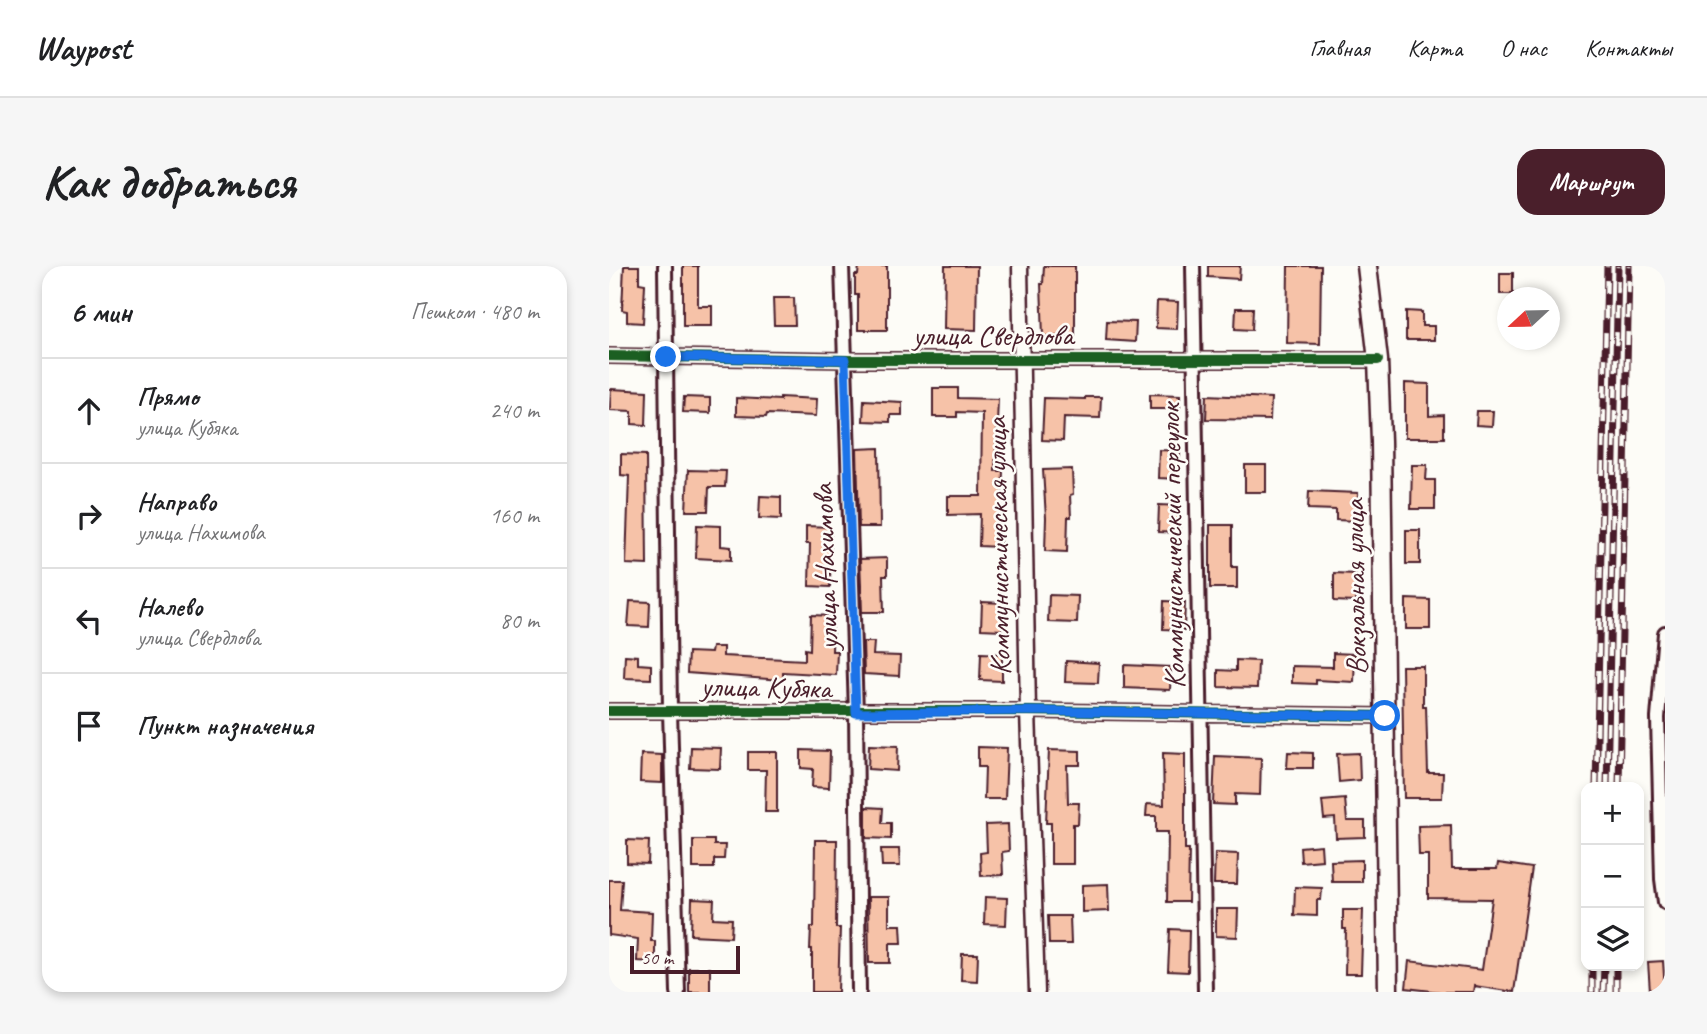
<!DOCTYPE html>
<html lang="ru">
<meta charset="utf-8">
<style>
:root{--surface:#fff;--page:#f6f6f6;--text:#202124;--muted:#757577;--line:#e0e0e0;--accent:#4a1f2b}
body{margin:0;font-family:Caveat,sans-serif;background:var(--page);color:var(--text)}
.controls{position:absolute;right:21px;bottom:21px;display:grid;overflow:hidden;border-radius:14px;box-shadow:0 4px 10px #0003}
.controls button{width:63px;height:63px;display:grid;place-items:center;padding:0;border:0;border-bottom:2px solid var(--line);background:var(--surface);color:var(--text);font:35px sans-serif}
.compass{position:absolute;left:888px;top:21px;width:63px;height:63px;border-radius:50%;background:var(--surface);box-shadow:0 4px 10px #0003;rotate:248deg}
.scale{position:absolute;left:21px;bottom:18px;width:110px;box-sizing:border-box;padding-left:7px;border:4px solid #4a1f2b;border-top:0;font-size:19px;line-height:24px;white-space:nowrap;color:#4a1f2b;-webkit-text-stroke:5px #fdfcf7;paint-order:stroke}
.stop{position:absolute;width:21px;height:21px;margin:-16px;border:5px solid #1a73e8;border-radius:50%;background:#fff}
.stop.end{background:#1a73e8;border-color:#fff;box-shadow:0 2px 7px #0008}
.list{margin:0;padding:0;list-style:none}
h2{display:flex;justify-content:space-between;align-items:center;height:91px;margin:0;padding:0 28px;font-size:30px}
h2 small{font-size:23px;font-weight:400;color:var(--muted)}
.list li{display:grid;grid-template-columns:46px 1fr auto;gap:21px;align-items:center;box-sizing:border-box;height:105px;padding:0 28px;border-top:2px solid var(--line)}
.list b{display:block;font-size:26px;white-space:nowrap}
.list p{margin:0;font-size:23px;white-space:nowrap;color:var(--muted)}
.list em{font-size:23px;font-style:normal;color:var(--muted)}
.icon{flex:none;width:38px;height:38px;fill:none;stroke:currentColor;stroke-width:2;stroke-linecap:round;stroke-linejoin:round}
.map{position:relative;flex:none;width:1056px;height:726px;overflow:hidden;border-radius:21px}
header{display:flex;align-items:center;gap:42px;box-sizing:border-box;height:98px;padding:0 35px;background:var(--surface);border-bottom:2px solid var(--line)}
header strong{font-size:33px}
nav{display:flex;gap:38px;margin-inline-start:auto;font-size:24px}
.intro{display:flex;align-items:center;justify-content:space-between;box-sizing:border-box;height:168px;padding:0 42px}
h1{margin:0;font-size:49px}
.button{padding:18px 32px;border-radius:21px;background:var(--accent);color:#fff;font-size:24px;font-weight:700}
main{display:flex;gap:42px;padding:0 42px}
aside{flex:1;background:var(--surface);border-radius:21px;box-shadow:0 4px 10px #0003}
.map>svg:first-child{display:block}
.building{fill:#f6c2a8;stroke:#4a1f2b;stroke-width:2}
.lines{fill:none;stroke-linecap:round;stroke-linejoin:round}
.minor-casing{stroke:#4a1f2b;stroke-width:18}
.tertiary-casing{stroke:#4a1f2b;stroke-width:19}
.secondary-casing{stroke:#4a1f2b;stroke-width:23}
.minor{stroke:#fdfcf7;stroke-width:12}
.tertiary{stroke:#fdfcf7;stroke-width:14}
.secondary{stroke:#fdfcf7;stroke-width:18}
.rail-casing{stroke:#4a1f2b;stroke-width:7}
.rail{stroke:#fdfcf7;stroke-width:4.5;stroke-dasharray:13;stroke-linecap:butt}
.cycleway-casing{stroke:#fdfcf7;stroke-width:15}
.cycleway{stroke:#1b5e20;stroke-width:10}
.route{stroke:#1a73e8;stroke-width:9}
.labels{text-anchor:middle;stroke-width:5;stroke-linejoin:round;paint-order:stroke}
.street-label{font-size:30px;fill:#4a1f2b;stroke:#fdfcf7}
</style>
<header>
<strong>Waypost</strong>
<nav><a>Главная</a><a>Карта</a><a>О нас</a><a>Контакты</a></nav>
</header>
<div class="intro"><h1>Как добраться</h1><a class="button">Маршрут</a></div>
<main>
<aside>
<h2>6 мин<small>Пешком · 480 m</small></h2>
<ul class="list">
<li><svg class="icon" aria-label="ahead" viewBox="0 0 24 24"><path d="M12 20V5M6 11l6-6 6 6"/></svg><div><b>Прямо</b><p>улица Кубяка</p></div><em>240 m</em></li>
<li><svg class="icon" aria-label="right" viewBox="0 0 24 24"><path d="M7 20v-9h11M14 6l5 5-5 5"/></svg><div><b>Направо</b><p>улица Нахимова</p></div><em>160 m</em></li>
<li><svg class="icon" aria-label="left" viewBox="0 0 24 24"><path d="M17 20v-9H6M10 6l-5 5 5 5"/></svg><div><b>Налево</b><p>улица Свердлова</p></div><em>80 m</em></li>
<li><svg class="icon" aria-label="arrive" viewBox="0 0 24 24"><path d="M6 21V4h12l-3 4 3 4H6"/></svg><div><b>Пункт назначения</b></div></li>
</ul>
</aside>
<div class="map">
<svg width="1056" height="726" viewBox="0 0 1056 726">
<rect width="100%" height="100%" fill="#fdfcf7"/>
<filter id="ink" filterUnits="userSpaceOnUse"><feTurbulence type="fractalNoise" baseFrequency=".0143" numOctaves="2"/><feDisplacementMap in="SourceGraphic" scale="14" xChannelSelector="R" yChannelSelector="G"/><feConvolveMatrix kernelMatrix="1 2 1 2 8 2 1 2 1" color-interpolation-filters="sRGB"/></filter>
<g filter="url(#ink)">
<path class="building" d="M15,0h15v17l6,1 -2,39 -16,-1v-11l-5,-1z
M74,0h15v40h14v20h-29z
M250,0h28v64h-29v-35h-3v-20h3z
M336,0h32l-1,64 -32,-1z
M435,0h31v71l-32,-1 -2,-52h2z
M599,0h32l-1,13 -31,-2z
M679,0h33l-1,78 -33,-1z
M891,7h13v21h-13z
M164,32h21l1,27h-21z
M548,35l21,1 -1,27 -21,-1z
M627,42h17l-1,22 -17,-1z
M797,45l16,1v14h12v14h-28z
M498,55l29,1 -1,20 -29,-2z
M796,117l24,1v32l15,-1v23h-39z
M324,122h25v10l40,1 -3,72h8l-3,76 -21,-1 1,-32 -32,1v-19h33l1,-83 -25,-1v5h-24z
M2,123l36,2 -1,34 -14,-1v-13l-22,-1z
M541,128l30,1v14h-30z
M598,129l64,3 -1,22 -64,-1z
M75,131l26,1v15l-27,-1z
M171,131l37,2 -1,17 -49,-2 -1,3 -30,-1v-18l44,2z
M476,131h16l-1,21 -36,-1 -1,24 -21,-1 2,-42 41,1z
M255,134l38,2v13h-12v7l-27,-1z
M868,145h16l-1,15 -16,-1z
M270,182l1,79h-21l-2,-78z
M550,184l21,1 -1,28 -21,-1z
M12,188l25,1 1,110 -21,-1 3,-88 -8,-1z
M636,199h21v27h-21z
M803,199h15l-1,15h9v29h-24z
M463,203l1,25 -3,1 1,22h-3l-1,35 -22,-1 1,-33 -3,-48z
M79,204l38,1 -1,16h-16l-1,24h-22z
M700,225l49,2 -1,28 -21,-1v-10l-28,-1z
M151,230l21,1v22l-22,-1z
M550,239l21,1 -1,27 -21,-1z
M88,259l24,1v20l10,1v13l-35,-2z
M601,259h22v42h5v21h-27z
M197,260l25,1 -1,60 -21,-1 1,-42h-4z
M797,264h14v34h-14z
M278,292v18h-4l1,36h-22l-2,-53z
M725,307l22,1 -1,28 -21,-1z
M440,329l29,1 -1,27 -29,-1z
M797,333l24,1v29h-24z
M21,335l20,1 -1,25 -21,-1z
M555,335l21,1 -1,28 -21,-1z
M373,336l21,1 -1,27 -21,-1z
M202,349l22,1 -1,35h5l-1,24 -53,-3v8l-96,-7 1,-21 23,1 1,-6h11v9l82,4v-11l5,1z
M254,376h11l-1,13 27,1 -1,20 -35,-2z
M372,387l21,1v27l-22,-1z
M724,387l22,1 -1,28 -38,-2v4l-24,-1v-17l41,1z
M16,389l13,1v8l13,1v14l-27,-1z
M627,394l22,1 -1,27 -39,-1v-17l18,1z
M457,395l33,2 -1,20 -33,-1z
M515,399l47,2 -1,23 -46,-2z
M793,400h21v40h3l2,67h15l-1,25h-38z
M260,479l29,1 -1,25 -29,-2z
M82,481l30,1 -1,21 -30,-1z
M369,481l29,1 -2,51h-21l1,-32h-7z
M192,484l29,1 -1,37 -17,-1 1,-18 -12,-1z
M440,484l31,1v14h-13l1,38h11l-1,21h-5v40h-22v-41h-5z
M139,486h29v60h-12l1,-42h-18z
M679,486l25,1v15h-26z
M554,487l22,1v95h4l-1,53h-21l1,-70h-12v-16h-10l1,-12 17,1z
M750,487l1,27 -21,2 -2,-28z
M32,488l21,1v28l-22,-1z
M606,490l46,2 -1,37 -25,-1v11l-22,-1z
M736,533l2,22h18v16l-29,1 -1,-20 -11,1 -2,-18z
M257,541l17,1 -1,15h9v16l-25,-1z
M399,558l1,27 -7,1 1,23 -22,1 -1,-23 7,-1 -1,-27z
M842,559l1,44h45l1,-6 34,5 -18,124 -40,-6 -1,6h-32l-35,-4 3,-27 73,9 10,-71 -64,-1v-43h-9l-1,-29z
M18,574l22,1 -1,23 -21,-1z
M84,574h21v5h11l-1,14h-10v9h-21z
M206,574h22l-1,88h4l-2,64h-26v-43h-2l1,-22h3z
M712,579l1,15 -21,2 -1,-15z
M272,583h18l1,17h-18z
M606,587l23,1 -1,30h-23z
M753,594v22h-30l-1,-21z
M0,614h13l-2,30 32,2 -1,29h4v21l-18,-1 1,-22 -29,-4z
M499,618l1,27 -27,1v-27z
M686,621l27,1 -1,12h-4v16l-23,-1z
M259,631h21v28h12l1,18h-12v20h-21z
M376,631l22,1 -1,27 -22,-1z
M83,633l22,1 -1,18 19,1 -1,18 -40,-2z
M607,643h22l-1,28 -21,-1z
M734,644h20l-2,64h-16l1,-45h-3z
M439,650h22l1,28h-22z
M561,663l19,1 -1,42 -20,-1z
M353,688h16l-1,27 -16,-1z
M1054,695l2,31h-15l-2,-30z
M80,702h21v24h-21z"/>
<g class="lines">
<g class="minor-casing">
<path id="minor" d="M56,0l5,445 8,281
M233,0l14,447 3,279
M584,0l12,726
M0,90l236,4h533
M1056,367l-7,85 4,161 3,23
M0,445h419l357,5"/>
</g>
<g class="tertiary-casing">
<path id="tertiary" d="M411,0l8,445 9,281"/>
</g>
<g class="secondary-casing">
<path id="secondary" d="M758,0l11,94 3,81 7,551"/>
</g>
<use href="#minor" class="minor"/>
<use href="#tertiary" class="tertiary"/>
<use href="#secondary" class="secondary"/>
<g class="rail-casing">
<path id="rail" d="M987,521l11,-521
M998,521l11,-521
M1010,521l10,-521
M983,726v-26
M994,726l1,-26
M1007,726v-26"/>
</g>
<use href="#rail" class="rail"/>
<g class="cycleway-casing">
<path id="cycleway" d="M0,90l236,4h533
M0,445h419l357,5"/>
</g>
<use href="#cycleway" class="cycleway"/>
</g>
</g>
<g class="lines" filter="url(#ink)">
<path class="route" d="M57,91l179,3 11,353 172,-2 357,5"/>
</g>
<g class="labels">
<g class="street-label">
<text x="384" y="79">улица Свердлова</text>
<text transform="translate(389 280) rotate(-91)" y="10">Коммунистическая улица</text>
<text transform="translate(563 280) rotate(-91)" y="10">Коммунистический переулок</text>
<text transform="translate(216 301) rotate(-92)" y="10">улица Нахимова</text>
<text transform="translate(746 321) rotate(-91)" y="10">Вокзальная улица</text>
<text transform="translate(157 421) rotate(1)" y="10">улица Кубяка</text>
</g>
</g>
</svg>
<div class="controls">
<button>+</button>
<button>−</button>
<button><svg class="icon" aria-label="layers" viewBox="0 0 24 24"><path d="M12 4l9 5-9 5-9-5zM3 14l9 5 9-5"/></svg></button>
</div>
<svg class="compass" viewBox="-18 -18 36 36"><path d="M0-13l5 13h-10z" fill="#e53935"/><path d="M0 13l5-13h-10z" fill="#757577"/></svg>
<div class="scale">50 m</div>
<div class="stop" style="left:776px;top:450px"></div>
<div class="stop end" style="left:57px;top:91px"></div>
</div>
</main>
